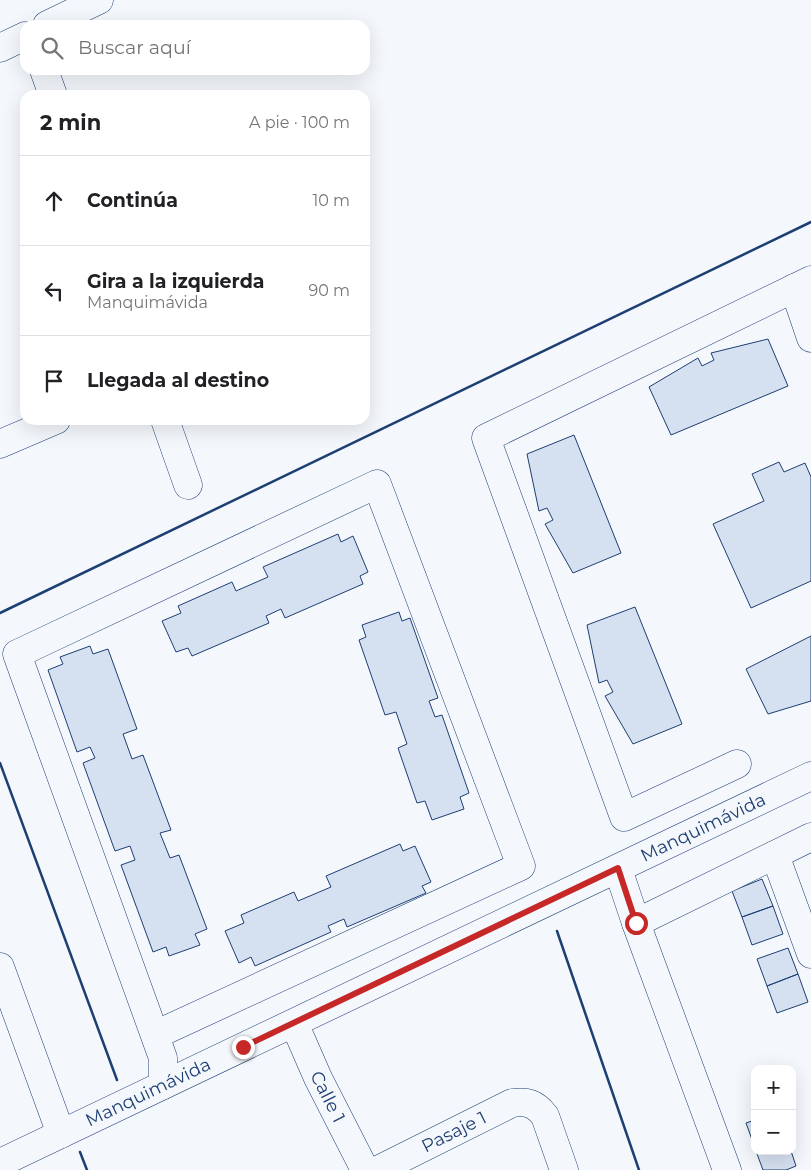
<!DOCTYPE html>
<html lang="es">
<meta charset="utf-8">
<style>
:root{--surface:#fff;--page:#f6f6f6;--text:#202124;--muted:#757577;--line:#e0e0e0}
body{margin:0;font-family:Montserrat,sans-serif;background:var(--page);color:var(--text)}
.controls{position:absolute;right:15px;bottom:15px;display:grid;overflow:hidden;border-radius:10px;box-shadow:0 5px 20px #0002}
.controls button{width:45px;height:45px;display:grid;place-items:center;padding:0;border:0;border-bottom:1px solid var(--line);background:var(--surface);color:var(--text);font:25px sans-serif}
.stop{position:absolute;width:15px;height:15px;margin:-11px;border:4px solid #c62828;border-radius:50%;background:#fff}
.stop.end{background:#c62828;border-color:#fff;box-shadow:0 1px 5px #0008}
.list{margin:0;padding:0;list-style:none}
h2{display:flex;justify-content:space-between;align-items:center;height:65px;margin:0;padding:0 20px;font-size:21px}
h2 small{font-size:16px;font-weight:400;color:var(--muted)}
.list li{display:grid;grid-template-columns:32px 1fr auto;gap:15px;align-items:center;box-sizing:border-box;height:90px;padding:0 20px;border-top:1px solid var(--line)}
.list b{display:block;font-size:19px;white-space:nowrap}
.list p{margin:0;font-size:16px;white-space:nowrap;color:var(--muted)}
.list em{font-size:16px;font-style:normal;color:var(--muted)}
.icon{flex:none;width:28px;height:28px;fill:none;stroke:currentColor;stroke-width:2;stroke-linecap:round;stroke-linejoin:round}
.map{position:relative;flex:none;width:811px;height:1170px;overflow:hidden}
.search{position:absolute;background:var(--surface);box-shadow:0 5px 20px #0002;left:20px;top:20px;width:350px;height:55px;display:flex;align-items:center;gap:12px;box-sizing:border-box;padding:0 18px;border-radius:15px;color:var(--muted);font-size:19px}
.panel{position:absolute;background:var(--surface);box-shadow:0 5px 20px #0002;left:20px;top:90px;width:350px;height:335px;border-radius:15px}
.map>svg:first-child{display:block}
.building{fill:#d5e0f0;stroke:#1d3f73}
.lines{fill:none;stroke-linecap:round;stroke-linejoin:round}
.minor-casing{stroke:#1d3f73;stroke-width:29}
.minor{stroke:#f4f7fb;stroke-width:28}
.wall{stroke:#1d3f73;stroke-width:2.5}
.route{stroke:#c62828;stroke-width:6}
.labels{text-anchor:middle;stroke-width:4;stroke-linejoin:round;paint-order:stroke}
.street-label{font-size:18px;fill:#1d3f73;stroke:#f4f7fb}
</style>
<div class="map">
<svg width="811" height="1170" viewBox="0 0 811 1170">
<rect width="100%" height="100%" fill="#f4f7fb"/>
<path class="building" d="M768,339l20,47 -117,49 -22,-48 49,-29 4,8 12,-6 -3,-7z
M574,435l47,118 -48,20 -28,-49 8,-4 -6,-12 -8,3 -12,-57z
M779,462l5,10 21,-9 6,14v104l-60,27 -38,-84 51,-23 -12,-27z
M338,534l3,8 12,-6 15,36 -8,4 3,8 -78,34 -4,-9 -15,7 3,7 -77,33 -4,-8 -12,4 -14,-31 19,-8 -3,-7 54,-24 4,9 32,-14 -5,-10z
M635,607l47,117 -49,20 -28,-48 8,-4 -6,-12 -8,3 -12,-58z
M399,612l3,9 8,-3 28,80 -9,3 6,16 7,-2 27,78 -9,4 4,12 -32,11 -7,-19 -8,2 -19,-55 9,-4 -11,-32 -11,3 -26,-75 7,-3 -4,-12z
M811,636v65l-43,13 -22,-45z
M90,646l3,8 15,-5 29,80 -14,5 9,25 11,-4 28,75 -11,3 10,25 9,-3 28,74 -12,5 5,11 -31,11 -3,-9 -13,5 -32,-87 14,-5 -5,-14 -15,5 -32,-88 12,-5 -5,-11 -13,5 -29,-82 15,-6 -3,-7z
M400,844l3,7 12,-5 16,36 -9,4 4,7 -79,34 -3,-8 -16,7 3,6 -76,34 -4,-9 -12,6 -14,-32 19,-8 -3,-8 53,-23 4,9 33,-14 -5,-11z
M762,879l11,27 -31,11 -10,-26z
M773,906l10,28 -31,11 -10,-28z
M788,948l10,26 -31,12 -10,-27z
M798,974l10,28 -31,11 -10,-27z
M755,1120v28l-9,-25z
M756,1151h35l5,15 -10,4h-23z"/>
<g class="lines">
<g class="minor-casing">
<g id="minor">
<path d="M47,25l52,-25"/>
<path d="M0,48l25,-12"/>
<path d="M44,70l9,25"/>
<path d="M794,288l17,50"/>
<path d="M165,420l23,65"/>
<path d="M0,444l56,-24"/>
<path d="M737,764l-113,53 -138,-379 325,-158"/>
<path d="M775,855l36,99"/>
<path d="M618,869l18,54 91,247"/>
<path d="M636,923l175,-86"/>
<path d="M0,967l61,167"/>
<path id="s1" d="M294,1023l24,55 47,92"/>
<path d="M155,1035l366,-169 -144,-382 -360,170 146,404v27"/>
<path id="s2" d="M0,1163l811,-387"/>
<path id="s3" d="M378,1170l134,-67c15,-2 23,0 33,13l19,54"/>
</g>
</g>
<use href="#minor" class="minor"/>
<path class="wall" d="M0,613l811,-391
M0,763l117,317
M557,931l82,239
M80,1152l7,18"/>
</g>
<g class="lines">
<path class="route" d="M243,1047l375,-179 18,55"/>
</g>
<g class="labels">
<g class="street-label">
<text dy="6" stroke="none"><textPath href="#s2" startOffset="779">Manquimávida</textPath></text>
<text dy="6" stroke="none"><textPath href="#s2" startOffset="164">Manquimávida</textPath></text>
<text dy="6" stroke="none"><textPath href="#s1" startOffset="81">Calle 1</textPath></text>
<text dy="6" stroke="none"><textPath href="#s3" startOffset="85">Pasaje 1</textPath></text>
</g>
</g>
</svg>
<div class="controls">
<button>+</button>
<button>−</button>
</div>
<div class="stop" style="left:636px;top:923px"></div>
<div class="stop end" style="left:243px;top:1047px"></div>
<div class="search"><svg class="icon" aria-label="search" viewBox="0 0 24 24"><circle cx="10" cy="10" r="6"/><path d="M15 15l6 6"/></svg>Buscar aquí</div>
<section class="panel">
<h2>2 min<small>A pie · 100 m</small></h2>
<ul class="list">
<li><svg class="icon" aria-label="ahead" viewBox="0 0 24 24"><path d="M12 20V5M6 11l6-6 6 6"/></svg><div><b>Continúa</b></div><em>10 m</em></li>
<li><svg class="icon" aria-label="left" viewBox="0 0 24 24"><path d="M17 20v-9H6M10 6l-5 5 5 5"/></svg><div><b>Gira a la izquierda</b><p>Manquimávida</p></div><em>90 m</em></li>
<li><svg class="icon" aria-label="arrive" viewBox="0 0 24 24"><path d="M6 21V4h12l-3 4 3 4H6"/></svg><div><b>Llegada al destino</b></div></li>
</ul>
</section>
</div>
